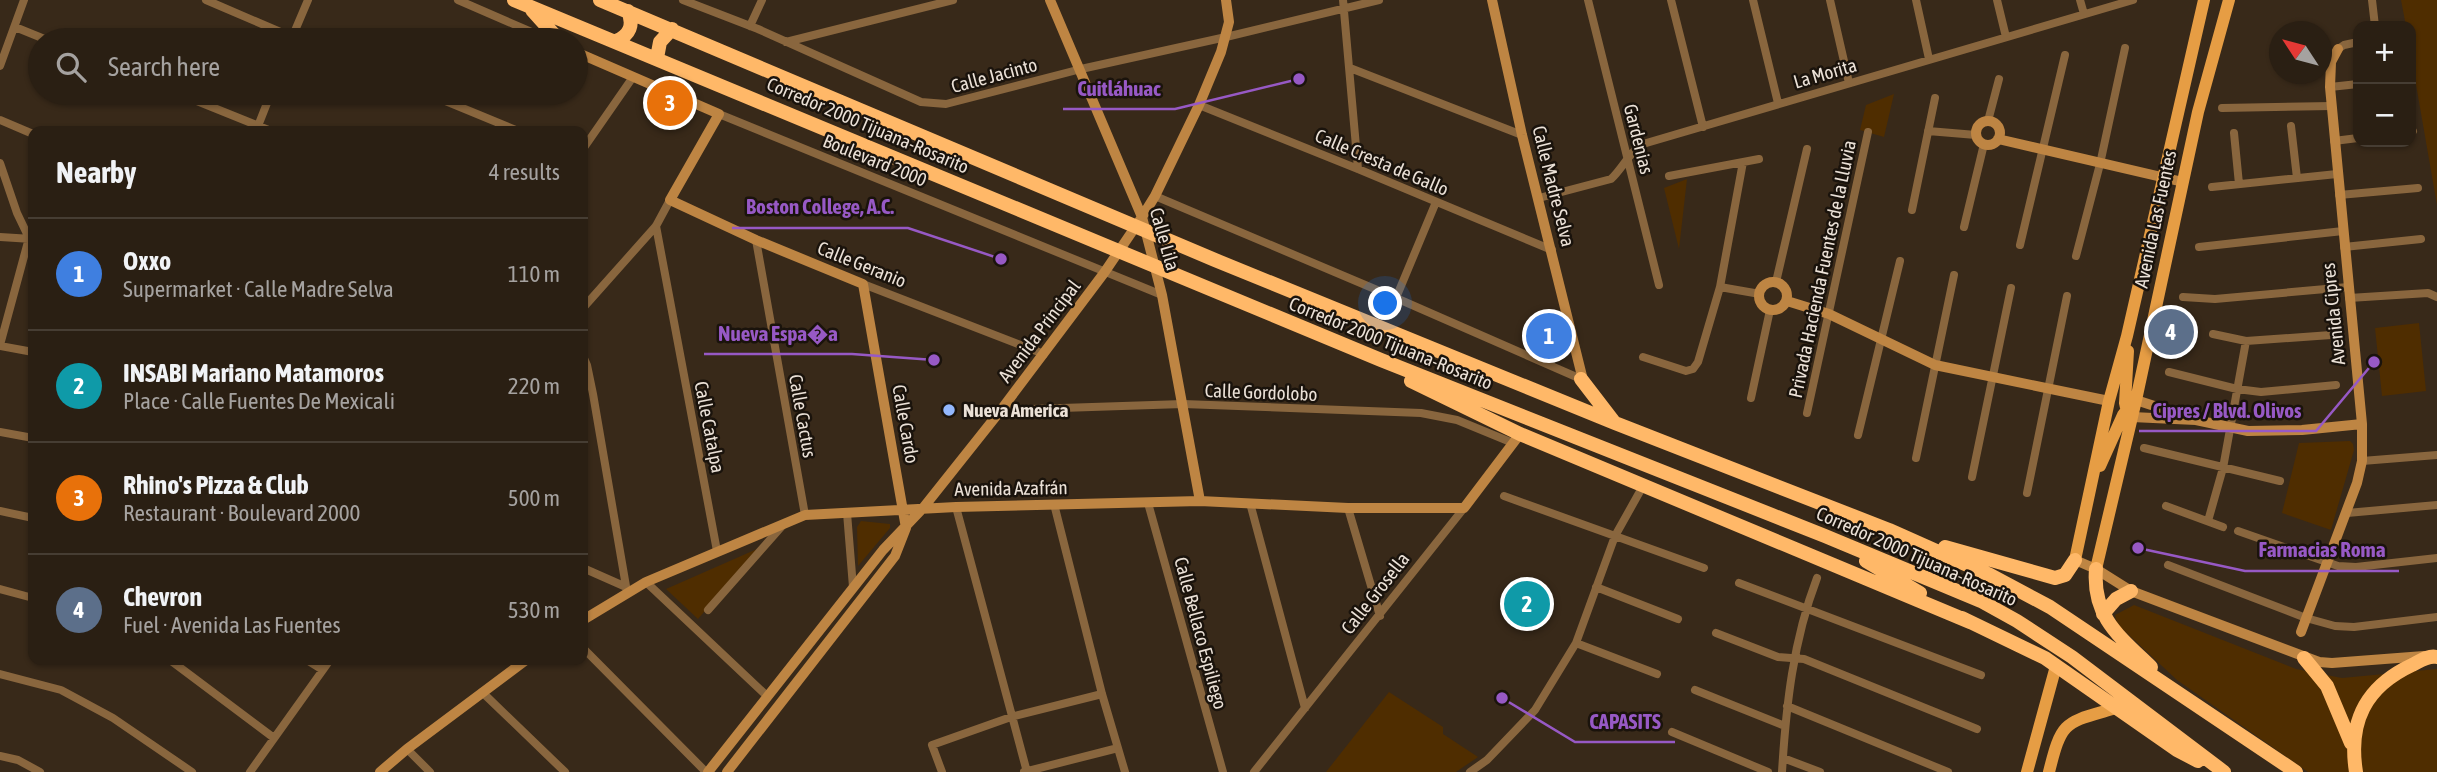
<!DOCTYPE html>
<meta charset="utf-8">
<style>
:root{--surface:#2a1f13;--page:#32271c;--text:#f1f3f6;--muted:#a5a2a0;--line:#463d33;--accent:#93b7fd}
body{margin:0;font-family:"Asap Condensed",sans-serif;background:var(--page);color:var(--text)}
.controls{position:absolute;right:21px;top:21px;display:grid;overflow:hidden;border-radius:14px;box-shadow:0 2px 5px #0004}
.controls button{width:63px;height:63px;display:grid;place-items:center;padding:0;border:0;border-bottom:2px solid var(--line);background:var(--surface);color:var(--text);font:35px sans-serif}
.compass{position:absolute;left:2269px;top:21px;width:63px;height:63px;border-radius:50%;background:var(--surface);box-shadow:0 2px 5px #0004;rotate:306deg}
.you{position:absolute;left:1386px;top:304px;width:24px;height:24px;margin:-18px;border:5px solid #fff;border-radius:50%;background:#1a73e8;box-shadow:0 0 0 10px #1a73e833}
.badge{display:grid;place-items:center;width:46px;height:46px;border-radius:50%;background:var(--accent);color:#fff;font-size:23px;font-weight:700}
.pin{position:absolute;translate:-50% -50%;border:4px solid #fff;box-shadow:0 2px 7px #0006}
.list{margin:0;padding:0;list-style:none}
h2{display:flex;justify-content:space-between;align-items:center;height:91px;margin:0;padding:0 28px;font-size:30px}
h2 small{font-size:23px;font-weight:400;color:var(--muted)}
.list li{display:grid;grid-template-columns:46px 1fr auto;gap:21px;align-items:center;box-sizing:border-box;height:112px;padding:0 28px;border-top:2px solid var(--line)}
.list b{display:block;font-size:26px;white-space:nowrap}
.list p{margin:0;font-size:23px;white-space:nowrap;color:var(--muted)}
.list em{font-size:23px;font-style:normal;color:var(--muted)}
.icon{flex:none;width:38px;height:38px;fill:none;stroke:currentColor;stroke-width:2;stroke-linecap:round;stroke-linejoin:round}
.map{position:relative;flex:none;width:2437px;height:772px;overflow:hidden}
.search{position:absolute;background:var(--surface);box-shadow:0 2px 5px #0004;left:28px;top:28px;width:560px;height:77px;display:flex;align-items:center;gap:18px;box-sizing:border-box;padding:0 24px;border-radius:38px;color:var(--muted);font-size:26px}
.panel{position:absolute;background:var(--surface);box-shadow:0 2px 5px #0004;left:28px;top:126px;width:560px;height:539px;border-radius:14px}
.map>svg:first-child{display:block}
.green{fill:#4f2d00}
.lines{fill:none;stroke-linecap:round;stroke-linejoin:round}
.street{stroke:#89663e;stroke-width:8}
.secondary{stroke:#be8543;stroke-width:10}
.primary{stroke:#e69d44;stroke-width:12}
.highway{stroke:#ffb868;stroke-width:14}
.poi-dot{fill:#93b7fd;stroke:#1a130c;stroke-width:2.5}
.labels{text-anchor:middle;stroke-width:5;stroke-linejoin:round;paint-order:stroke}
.street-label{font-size:19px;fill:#ebe1d7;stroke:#1a130c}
.poi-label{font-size:19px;font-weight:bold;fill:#ebe1d7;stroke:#1a130c;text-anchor:start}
.leader{fill:none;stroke:#9759c5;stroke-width:2.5}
.callout-dot{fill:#9759c5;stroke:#1a130c;stroke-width:2.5}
.callout-label{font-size:21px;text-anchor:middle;font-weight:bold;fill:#9759c5;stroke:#1a130c;stroke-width:5;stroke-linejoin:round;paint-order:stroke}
</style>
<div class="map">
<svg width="2437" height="772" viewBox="0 0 2437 772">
<rect width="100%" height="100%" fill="#382919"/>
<path class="green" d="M2401,0h36v205l-26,-149v-30h-5z
M1894,94l-10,43 -24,-7 6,-25z
M1687,179l-8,70 -15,-61z
M2419,323l7,68 -44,5 -7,-68z
M2350,441l3,3 1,6 -23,80 -49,-17 17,-70z
M861,521l29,3v4l-32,38 -1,-39z
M757,549l-59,70 -32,-30z
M2134,605l162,64 46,9 95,-9v103h-129l-131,-92 -60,-56 -2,-9z
M1389,692l54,35v7l35,23 -22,15h-130z"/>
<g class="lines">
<path class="street" d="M206,0l93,40
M458,0l92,40
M683,0l75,29 163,73 25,2 135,-35 145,-32 153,-37
M1343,0l15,169
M1588,0l71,285
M1671,0l32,127
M1753,0l25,103
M1830,0l19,83
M1916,0l13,59
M1997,0l9,37
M2080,0l4,14
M2372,0l3,26
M750,26l12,-26
M15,27l32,13
M291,40l17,-40
M786,42l167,-42
M2338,49l6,-4 14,-3
M0,66l24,-66
M1350,68l172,67
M2330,87l28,-3
M177,93l94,38
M426,93l92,38
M1199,105l159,64 194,81
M2222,108l110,-2
M719,114l443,181
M0,120l33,14
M1988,121l11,-42
M2291,126l6,52
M256,131l15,-38
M1928,131l48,4
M2411,132l2,-1
M2234,133l5,51
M2334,141l24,-3
M583,149l50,-72
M0,163l17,50 12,25 -29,107
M1669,176l90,-17
M2212,187l125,-13
M2339,195l79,-7
M1155,196l241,102 185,81
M1539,198l72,-19c12,-11 18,-27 32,-35l490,-144
M1912,210l23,-112
M656,226l61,325
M1964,227l20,-83
M0,237l32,2
M756,240l49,275
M2020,245l45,-190
M2199,247l144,-16
M2344,247l77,-8
M2076,256l24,-92 25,-116
M1776,282l31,-133
M863,284l181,70
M1720,287l40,7
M2183,297l32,2 133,-12
M1396,298l40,-96
M2349,298l79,-5 9,4
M583,308l73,-82 14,-26
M2213,334l33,7 85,-6
M0,346l33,6
M583,356l4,9 6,29 34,198
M1643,357l43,14 7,-2 5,-7 22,-75 23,-125
M2169,372l68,17 24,3 75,-7
M1751,398l19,-88
M1001,410l182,-6 238,9 36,7 56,23
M1807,413l61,-281
M0,432l33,6
M1858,435l42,-174
M2144,448l136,33
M1916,458l38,-183
M2362,461l75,-6
M1972,477l39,-189
M2027,493l40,-197
M1504,496l200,72
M1148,503l75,269
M1250,503l55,205
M1054,504l48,190 23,78
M2166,506l57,21
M956,507l71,265
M1348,508l32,108
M0,511l33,7
M847,513l6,74
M2347,513l90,-8
M2208,521l15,-53 23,-127
M2238,531l100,35 18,1 81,-9
M2168,565l138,53 29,8 19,1 83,-10
M583,568l43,19
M646,582l121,114
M1739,583l242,92
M1596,587l82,32
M0,589l33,9
M708,610l74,-84
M1716,633l62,24 26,2 173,70
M1576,643l81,31
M583,648l123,124
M170,660l104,78
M307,660l16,10
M0,674l61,16 52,28 79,54
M1695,690l90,36
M482,692l83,80
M1787,706l161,66
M1672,732l96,40
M407,749l23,23
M0,756l18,4 22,12
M1783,758l37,14
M250,772l80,-112
M942,772l-10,-27 79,-28 91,-23
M1024,772l94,-24
M1254,772l210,-264
M1470,772l17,-12 48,-50 41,-67 39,-107 28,-50
M1782,772c4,-66 11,-131 35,-194"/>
<path class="secondary" d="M1050,0l92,217 20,78 38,206
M1492,0l30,135 60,241 -1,3
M576,52l143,62 -49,86 86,40 107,44 43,244 -11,28 -168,216
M1976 133a12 12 0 1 1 24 0a12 12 0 1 1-24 0Z
M1998,139l185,43
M1759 296a14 14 0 1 1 28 0a14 14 0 1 1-28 0Z
M1787,301l42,13 106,51 174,36
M2136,400l58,19
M2132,417l64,3 52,11 54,-1 60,-6
M2075,560l21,9 35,22 188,71 13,1 92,-7
M583,620l63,-38 159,-67 151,-8 244,-6 148,7h116l56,-74
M2301,632l56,-149 5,-22v-37l-32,-337 1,-25 7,-13
M380,772l27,-23 119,-89
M708,772l175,-222 40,-42 78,-98 103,-137 38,-56 13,-21 44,-91 22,-53 8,-30 -3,-22"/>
<path class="primary" d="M2127,412l-2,-9 3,-52
M2100,466l23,-51 10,-13
M2075,560l34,-159 18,-65 77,-336
M2096,569l40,-169 62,-288 31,-112
M2027,772l29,-106
M2049,772c13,-53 16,-49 67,-64"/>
<path class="highway" d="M514,0l867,360 444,176 156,65 36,20 55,36 152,115
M600,0l615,260 400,163 274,107 101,45 60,32 246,165
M532,10l27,30
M616,41c14,-6 18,-16 12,-30
M657,58l3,-16 12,-13
M1581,379l33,43
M1411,381l109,53 450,188
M1945,547l110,31 10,-3 10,-15
M1866,561l54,32
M2096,569c-4,48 24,68 55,98
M2103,614l13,-15 15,-8
M1962,618l83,40 132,92 21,11
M2304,658l23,28 24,57
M2356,772c-8,-50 9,-85 56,-107 8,-4 16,-10 25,-8"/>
</g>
<circle class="poi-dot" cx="949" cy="410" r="7"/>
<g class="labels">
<g class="street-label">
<text transform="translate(1825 73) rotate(-16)" y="7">La Morita</text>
<text transform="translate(994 75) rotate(-15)" y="7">Calle Jacinto</text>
<text transform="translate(868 125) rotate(23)" y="7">Corredor 2000 Tijuana-Rosarito</text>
<text transform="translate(1639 139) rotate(76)" y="7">Gardenias</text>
<text transform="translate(875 160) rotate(22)" y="7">Boulevard 2000</text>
<text transform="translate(1382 162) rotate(23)" y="7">Calle Cresta de Gallo</text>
<text transform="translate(1554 186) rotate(76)" y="7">Calle Madre Selva</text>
<text transform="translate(2155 219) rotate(-78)" y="7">Avenida Las Fuentes</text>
<text transform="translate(1165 239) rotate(74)" y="7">Calle Lila</text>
<text transform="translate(862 264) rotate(22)" y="7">Calle Geranio</text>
<text transform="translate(1822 269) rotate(-78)" y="7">Privada Hacienda Fuentes de la Lluvia</text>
<text transform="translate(2333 314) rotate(-96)" y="7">Avenida Cipres</text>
<text transform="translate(1039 331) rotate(-53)" y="7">Avenida Principal</text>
<text transform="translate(1391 343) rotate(22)" y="7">Corredor 2000 Tijuana-Rosarito</text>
<text transform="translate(1261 392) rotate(2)" y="7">Calle Gordolobo</text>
<text transform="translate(803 416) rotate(80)" y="7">Calle Cactus</text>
<text transform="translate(906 424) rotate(80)" y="7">Calle Cardo</text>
<text transform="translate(710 427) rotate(79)" y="7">Calle Catalpa</text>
<text transform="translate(1011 488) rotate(-1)" y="7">Avenida Azafrán</text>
<text transform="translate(1917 556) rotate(24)" y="7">Corredor 2000 Tijuana-Rosarito</text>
<text transform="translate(1375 593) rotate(-52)" y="7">Calle Grosella</text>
<text transform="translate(1201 633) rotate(75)" y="7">Calle Bellaco Espiliego</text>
</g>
<g class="poi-label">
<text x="963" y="417">Nueva America</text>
</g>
</g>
<path class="leader" d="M1299 79L1175 109H1063M1001 259L908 228H732M934 360L852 354H704M2374 362L2316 431H2139M2138 548L2245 571H2399M1502 698L1575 742H1675"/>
<g class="callout-dot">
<circle cx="1299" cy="79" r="7"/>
<circle cx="1001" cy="259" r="7"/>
<circle cx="934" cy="360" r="7"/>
<circle cx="2374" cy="362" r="7"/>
<circle cx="2138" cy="548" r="7"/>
<circle cx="1502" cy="698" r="7"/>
</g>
<g class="callout-label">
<text x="1119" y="96">Cuitláhuac</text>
<text x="820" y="214">Boston College, A.C.</text>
<text x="778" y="341">Nueva Espa�a</text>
<text x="2227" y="418">Cipres / Blvd. Olivos</text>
<text x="2322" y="557">Farmacias Roma</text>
<text x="1625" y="729">CAPASITS</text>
</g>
</svg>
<div class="controls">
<button>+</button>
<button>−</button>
</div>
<svg class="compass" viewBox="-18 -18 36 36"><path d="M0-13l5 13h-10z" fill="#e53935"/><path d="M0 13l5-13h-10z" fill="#a5a2a0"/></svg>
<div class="you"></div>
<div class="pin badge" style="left:1549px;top:336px;background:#3f7fe0">1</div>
<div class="pin badge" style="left:1527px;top:604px;background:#0f9aa8">2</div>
<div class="pin badge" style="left:670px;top:103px;background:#e8710a">3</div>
<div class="pin badge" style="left:2171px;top:332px;background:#5c6f8a">4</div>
<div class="search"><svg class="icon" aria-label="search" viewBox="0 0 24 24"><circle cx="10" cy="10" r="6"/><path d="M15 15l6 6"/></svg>Search here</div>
<section class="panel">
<h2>Nearby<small>4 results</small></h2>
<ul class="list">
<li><span class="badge" style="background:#3f7fe0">1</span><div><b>Oxxo</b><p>Supermarket · Calle Madre Selva</p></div><em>110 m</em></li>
<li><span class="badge" style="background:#0f9aa8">2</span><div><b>INSABI Mariano Matamoros</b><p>Place · Calle Fuentes De Mexicali</p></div><em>220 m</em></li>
<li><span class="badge" style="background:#e8710a">3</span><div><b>Rhino's Pizza &amp; Club</b><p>Restaurant · Boulevard 2000</p></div><em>500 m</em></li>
<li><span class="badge" style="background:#5c6f8a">4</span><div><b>Chevron</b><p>Fuel · Avenida Las Fuentes</p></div><em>530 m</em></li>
</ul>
</section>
</div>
